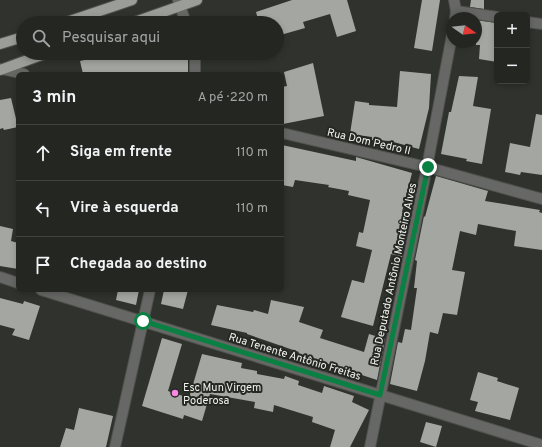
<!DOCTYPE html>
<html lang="pt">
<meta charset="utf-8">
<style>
:root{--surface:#242622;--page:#30322f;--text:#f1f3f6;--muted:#a3a5a5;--line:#414340}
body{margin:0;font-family:Overpass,sans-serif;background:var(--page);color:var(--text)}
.controls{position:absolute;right:12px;top:12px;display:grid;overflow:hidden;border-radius:6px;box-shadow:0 2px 6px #0003}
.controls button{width:36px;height:36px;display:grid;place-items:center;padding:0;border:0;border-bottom:1px solid var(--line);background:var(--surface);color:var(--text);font:20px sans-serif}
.compass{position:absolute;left:446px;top:12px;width:36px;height:36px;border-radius:50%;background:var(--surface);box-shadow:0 2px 6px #0003;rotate:104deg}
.stop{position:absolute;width:12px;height:12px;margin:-9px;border:3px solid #0b8043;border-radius:50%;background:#fff}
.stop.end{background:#0b8043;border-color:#fff;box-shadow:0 1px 4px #0008}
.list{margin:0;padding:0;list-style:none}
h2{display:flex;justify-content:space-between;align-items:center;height:52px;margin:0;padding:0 16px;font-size:17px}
h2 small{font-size:13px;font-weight:400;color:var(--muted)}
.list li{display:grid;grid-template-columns:26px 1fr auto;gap:12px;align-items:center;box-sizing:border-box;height:56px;padding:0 16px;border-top:1px solid var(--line)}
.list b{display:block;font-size:15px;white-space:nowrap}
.list em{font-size:13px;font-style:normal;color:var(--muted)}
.icon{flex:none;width:22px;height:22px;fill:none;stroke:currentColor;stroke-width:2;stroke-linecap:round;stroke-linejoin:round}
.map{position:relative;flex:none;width:542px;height:447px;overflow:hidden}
.search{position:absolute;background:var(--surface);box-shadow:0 2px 6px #0003;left:16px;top:16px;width:268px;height:44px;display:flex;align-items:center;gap:10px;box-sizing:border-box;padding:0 14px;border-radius:22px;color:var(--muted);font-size:15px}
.panel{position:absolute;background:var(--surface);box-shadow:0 2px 6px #0003;left:16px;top:72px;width:268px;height:220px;border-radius:6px}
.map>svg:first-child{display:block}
.building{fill:#a4a7a1}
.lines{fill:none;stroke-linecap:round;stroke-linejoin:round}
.street-casing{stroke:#4f514c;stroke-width:12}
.primary-casing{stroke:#4f514c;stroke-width:12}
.street{stroke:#676865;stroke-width:10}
.primary{stroke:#9b9d98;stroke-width:10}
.route{stroke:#0b8043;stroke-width:5}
.poi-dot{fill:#fc86e3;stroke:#262823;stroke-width:1.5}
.labels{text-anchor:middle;stroke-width:4;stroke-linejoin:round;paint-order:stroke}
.street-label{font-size:11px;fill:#f1f3ef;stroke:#262823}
.poi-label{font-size:11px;fill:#f1f3ef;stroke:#262823;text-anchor:start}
</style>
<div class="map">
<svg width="542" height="447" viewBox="0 0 542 447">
<rect width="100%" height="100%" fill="#30322d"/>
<path class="building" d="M292,0h55l9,31 -19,6 -7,-23 -27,8 2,6 -28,8v-13h-18l-3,-11z
M422,0h18l-8,51 -18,-3z
M471,0h13v9l-14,-2z
M476,20l21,3v39l-18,-3 1,-14h-4z
M119,53h69v21h-105l-3,-13 17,-4 1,3z
M313,63l11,53 -41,8 -1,-37 5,-1 -3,-14z
M400,71l31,3 -2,34 -10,41 -29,-8 -18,-1v-3l-22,-3 5,-33 14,2v2l28,2z
M459,76l19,1 -5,29 18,3 -9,55 -16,-3 1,-2 -26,-5 8,-42h2z
M11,98l7,29 -14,3 -1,-2 -3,1v-29z
M536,114l6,1v60l-21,-3 -1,3 -15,-3 5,-29 20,4z
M282,145l74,16v-4l56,16 -10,39 9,2 -9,43 -11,-3 -18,72 -32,-9 11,-37 12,3 8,-33 -16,-4 3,-14 4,1 7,-33 -22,-5 1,-4 -21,-4 1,-2 -34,-5 -2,7 -11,-2z
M436,176l52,15 -3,10 55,9 -1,2 3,1v37l-28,-4 2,-15 -38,-7 -2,11 -16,-4 -8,39 13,2 -8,43 -14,-2 -5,21 -8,-2 -5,29 -8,30 -27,-7 8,-42 4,1 3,-14 6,1 6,-42h-3l3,-27 -2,-1 9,-44 1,1z
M0,226l13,3 -2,12 7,2v26l-18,-3z
M118,290h21l-3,15 -20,-5z
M164,290h24l-5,19 -22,-5z
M0,298l23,6 1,-3 16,5 -11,34 -17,-5 3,-6 -15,-4z
M271,300l33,7 -5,15 24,8 -3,8 44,14 5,-18 16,5 -8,41 -79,-26 1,-2 -52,-18v-1l-36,-8 6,-20 36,7 1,-2 14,4z
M162,338l20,6 -14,47 21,7 13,-44 40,9 -1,5 16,3v3l27,5 1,-3 14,5 -1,4 24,8 2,-7 30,10 -2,6 17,8 -19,37h-20l5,-17 -23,-8 1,-5 -39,-12 -1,7 -19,-4 1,-6 -45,-8 -8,27 -18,-6 -1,4 -41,-13z
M478,372l20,6 -1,3 22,7 -9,32 -35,-9 3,-9 -8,-2z
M79,408l34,8 -7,31h-46l6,-19 8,2z
M426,422l16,4 -6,21 -16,-5z"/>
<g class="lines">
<g class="street-casing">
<path id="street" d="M178,0l8,23
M454,0l2,11 -1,7
M456,11l41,6
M527,22l15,2
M195,53v21
M2,69l22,5
M282,133l145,34 115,32
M0,277l18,6
M41,290l501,155
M115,447l35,-157
M370,447l57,-280 25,-132"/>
</g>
<g class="primary-casing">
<path id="primary" d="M64,23l68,-23
M132,23l65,-23
M0,44l23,-7
M0,70l47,-17"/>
</g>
<use href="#street" class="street"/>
<use href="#primary" class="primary"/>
</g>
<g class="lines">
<path class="route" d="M143,321l237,74 48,-228"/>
</g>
<circle class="poi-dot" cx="175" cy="393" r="4"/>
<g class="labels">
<g class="street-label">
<text transform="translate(369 141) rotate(13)" y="4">Rua Dom Pedro II</text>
<text transform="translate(393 274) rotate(-78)" y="4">Rua Deputado Antônio Monteiro Alves</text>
<text transform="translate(295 356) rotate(17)" y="4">Rua Tenente Antônio Freitas</text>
</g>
<g class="poi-label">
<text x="183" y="391">Esc Mun Virgem<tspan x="183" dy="13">Poderosa</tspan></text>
</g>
</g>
</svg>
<div class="controls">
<button>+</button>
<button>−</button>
</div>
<svg class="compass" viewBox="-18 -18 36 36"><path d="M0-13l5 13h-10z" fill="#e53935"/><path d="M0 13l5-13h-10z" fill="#a3a5a5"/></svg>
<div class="stop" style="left:143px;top:321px"></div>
<div class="stop end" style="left:428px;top:167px"></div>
<div class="search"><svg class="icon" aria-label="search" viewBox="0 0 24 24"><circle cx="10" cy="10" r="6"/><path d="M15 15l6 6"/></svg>Pesquisar aqui</div>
<section class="panel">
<h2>3 min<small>A pé · 220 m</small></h2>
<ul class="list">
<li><svg class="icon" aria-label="ahead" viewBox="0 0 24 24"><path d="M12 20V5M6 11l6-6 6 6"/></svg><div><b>Siga em frente</b></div><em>110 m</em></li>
<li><svg class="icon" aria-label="left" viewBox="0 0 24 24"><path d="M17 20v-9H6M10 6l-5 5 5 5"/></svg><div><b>Vire à esquerda</b></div><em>110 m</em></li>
<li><svg class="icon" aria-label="arrive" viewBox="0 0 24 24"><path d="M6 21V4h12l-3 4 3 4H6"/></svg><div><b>Chegada ao destino</b></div></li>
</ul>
</section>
</div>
